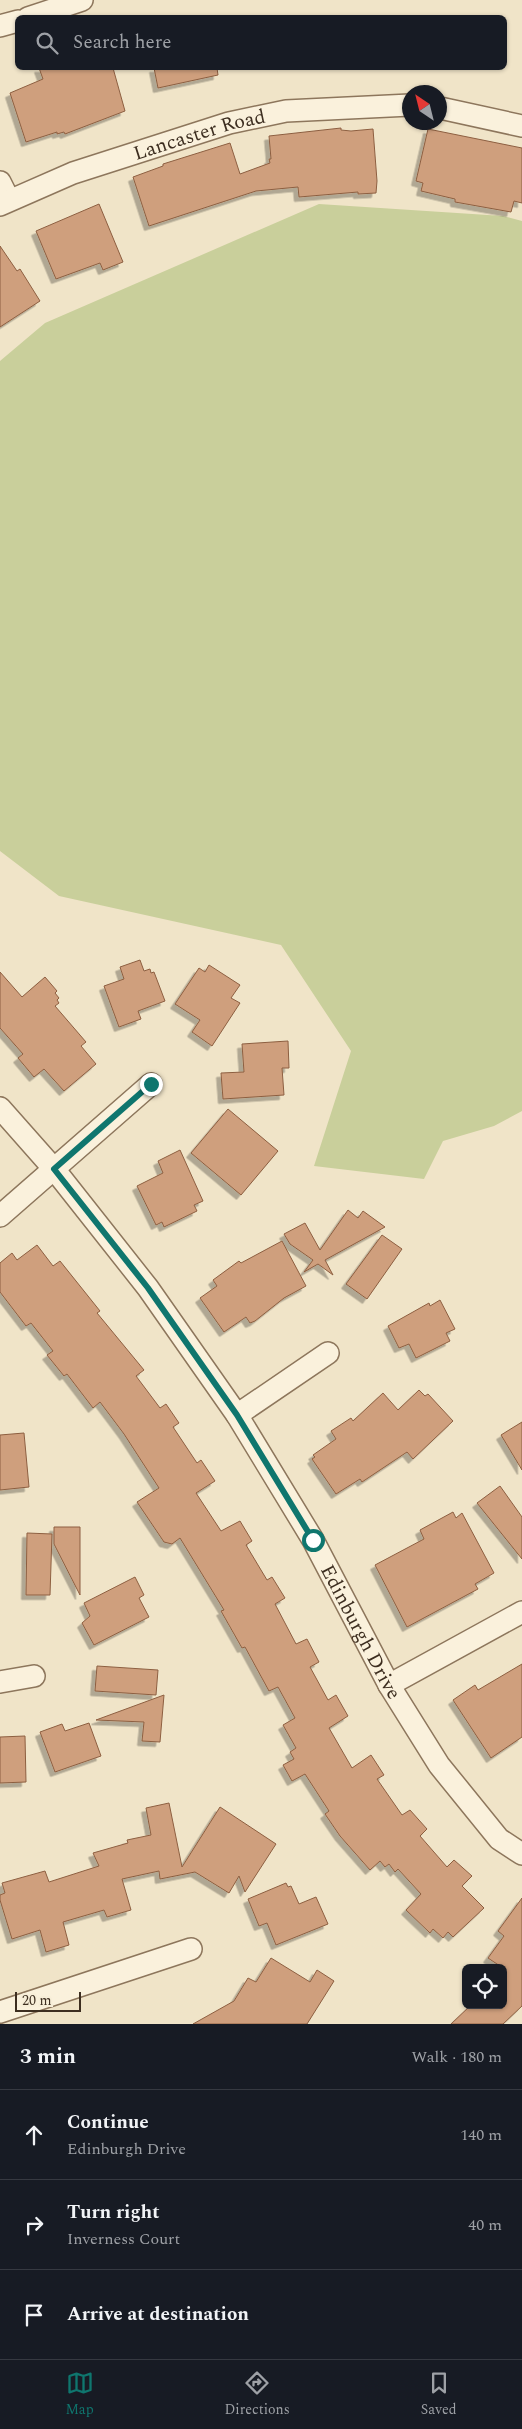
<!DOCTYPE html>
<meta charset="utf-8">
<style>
:root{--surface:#171b24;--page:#242831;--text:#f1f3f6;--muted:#9ea1a6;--line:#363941;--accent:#0f766e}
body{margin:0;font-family:Spectral,serif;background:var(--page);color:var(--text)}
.controls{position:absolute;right:15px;bottom:15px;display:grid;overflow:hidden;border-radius:8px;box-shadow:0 1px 4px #0004}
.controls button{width:45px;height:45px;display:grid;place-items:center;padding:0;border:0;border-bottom:1px solid var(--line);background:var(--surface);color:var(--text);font:25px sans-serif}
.compass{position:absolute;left:402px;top:85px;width:45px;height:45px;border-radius:50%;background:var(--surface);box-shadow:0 1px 4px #0004;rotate:325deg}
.scale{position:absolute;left:15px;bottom:12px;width:66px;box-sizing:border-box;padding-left:5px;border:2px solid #3d2e20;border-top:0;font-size:14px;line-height:18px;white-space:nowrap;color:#3d2e20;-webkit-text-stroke:4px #f7eed8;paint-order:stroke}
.stop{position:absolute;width:15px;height:15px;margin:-11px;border:4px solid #0f766e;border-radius:50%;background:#fff}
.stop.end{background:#0f766e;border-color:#fff;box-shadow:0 1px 5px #0008}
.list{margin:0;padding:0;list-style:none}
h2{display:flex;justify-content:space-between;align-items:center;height:65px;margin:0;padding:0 20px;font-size:21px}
h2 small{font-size:16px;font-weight:400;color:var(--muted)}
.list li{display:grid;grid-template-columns:32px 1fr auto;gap:15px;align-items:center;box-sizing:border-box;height:90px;padding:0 20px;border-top:1px solid var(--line)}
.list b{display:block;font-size:19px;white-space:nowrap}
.list p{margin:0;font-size:16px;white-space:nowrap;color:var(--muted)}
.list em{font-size:16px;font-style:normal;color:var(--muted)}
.icon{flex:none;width:28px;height:28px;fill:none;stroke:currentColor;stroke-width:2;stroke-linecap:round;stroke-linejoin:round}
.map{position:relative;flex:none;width:522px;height:2024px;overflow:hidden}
.search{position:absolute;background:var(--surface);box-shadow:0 1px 4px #0004;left:15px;right:15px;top:15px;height:55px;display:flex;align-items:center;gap:12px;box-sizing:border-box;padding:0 18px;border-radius:8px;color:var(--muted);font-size:19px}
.sheet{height:335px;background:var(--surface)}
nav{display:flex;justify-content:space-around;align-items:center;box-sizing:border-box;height:70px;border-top:1px solid var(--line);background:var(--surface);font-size:14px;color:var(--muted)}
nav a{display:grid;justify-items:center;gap:2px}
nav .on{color:var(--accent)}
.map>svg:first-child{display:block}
.green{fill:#c9cf9b}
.building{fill:#cf9f7d;stroke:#8d5f41;filter:url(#shadow)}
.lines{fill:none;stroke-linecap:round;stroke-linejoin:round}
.minor-casing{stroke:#8d765c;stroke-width:24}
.minor{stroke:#faf1dc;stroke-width:21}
.route{stroke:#0f766e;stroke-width:6}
.labels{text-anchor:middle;stroke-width:4;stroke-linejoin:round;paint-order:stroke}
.street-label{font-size:20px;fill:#3d2e20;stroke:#f7eed8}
</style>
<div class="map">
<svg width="522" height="2024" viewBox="0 0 522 2024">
<defs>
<filter id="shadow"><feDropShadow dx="-4.5" dy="4.5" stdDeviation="0" flood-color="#0004"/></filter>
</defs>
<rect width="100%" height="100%" fill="#f0e4c8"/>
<path class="green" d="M319,204l184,12 19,5v890l-28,15 -51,15 -19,38 -110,-13 37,-115 -70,-106 -222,-49 -59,-45v-490l45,-38z"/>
<path class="building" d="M39,68h74l12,43 -60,23 -1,-2 -7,2v-2l-31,10 -16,-49 33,-14z
M154,68h63l1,7 -60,13z
M341,128v2l10,1 22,-2 4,52 -1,12 -18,1v-2l-59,5 -1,-10 -42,4 -107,35 -16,-49 30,-11v-2l67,-21 10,31 30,-11 -1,-4h2l-2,-23z
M428,129l94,19v55l-8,-2 -3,11 -56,-10v-3l-34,-8 2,-8 -7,-2z
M99,204l24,58 -20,8 -3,-7 -44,16 -20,-48z
M0,246l17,25 3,-2 20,32 -40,26z
M140,960l4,11 6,-2 1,4 3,-1 11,29 -27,10 3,8 -22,8 -15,-41 20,-7 -4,-12z
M209,965l31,20 -9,13 9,5 -28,43 -20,-14 8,-12 -25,-16 24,-36 6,4z
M0,972l22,25 23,-20 12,14 -2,2 4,5 -2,2 2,3 -4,3 31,36 -5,4 15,18 -32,27 -20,-22 -10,8 -16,-19 5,-4 -23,-26z
M288,1041l1,27h-7l2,27 -61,4 -2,-26 23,-1 -2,-28z
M228,1109l50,42 -37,44 -50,-42z
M180,1150l23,51 -9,4 3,6 -33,16 -2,-5 -6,3 -19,-39 26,-13 -5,-12z
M348,1210l10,8 5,-7 22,16 -60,33 8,15 -15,-11 -14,8 9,-12 -23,-16 -6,-10 21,-11 15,27z
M382,1235l20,14 -35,50 -21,-15z
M282,1241l24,45 -22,12 -29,23 -5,2 -4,-6 -22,15 -24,-34 17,-12 -4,-6 26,-19 2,2z
M37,1245l16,21 7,-5 40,50 -3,2 47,57 -8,6 24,32 6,-4 13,19 -6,4 24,36 4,-3 14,21 -19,12 25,38 19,-10 12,20 -6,4 21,35 5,-3 13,21 -10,6 21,40 11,-5 12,23 -9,5 18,33 8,-5 12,21 -19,12 23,40 19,-13 13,20 -7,4 25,36 8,-5 17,19 -7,7 27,31 7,-7 18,16 -10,10 22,22 -31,29 -5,-5 -5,6 -10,-9 -3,4 -24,-23 15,-16 -23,-25 -3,3 -6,-8 -4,3 -5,-6 -10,9 -30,-34 -15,-22 4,-3 -24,-37 -13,7 -9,-16 11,-6 -4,-7 6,-4 -13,-23 12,-7 -17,-31 -9,4 -24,-44 -3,1 -21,-37 3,-1 -44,-72 -8,6 -8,-2 -27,-40 22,-14 -35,-54 -24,-32 -7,6 -26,-34 -3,2 -17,-21 6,-4 -22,-28 -5,3 -26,-34v-29l12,-10 5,7z
M440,1300l15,29 -9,4 4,8 -34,17 -7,-14 -10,4 -11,-22 41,-23 1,3z
M419,1390l6,6 3,-2 25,27 -40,38 -6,-7 -45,30 -2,-3 -24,15 -24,-35 3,-2 -2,-2 23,-16 -5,-8 20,-13 2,3 30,-28 15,17z
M522,1422v48l-21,-35z
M24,1433l5,54 -29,3v-55z
M500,1486l22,31v42l-45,-56z
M453,1512l3,6 6,-5 32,60 -19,11 3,5 -71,38 -32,-62 49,-26 -4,-9z
M54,1527h26v68l-26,-51z
M27,1533l25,1 -2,61h-24z
M135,1577l9,18 -5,3 10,19 -55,28 -12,-22 8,-7 -6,-13z
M522,1664v73l-31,21 -38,-58 22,-15 3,5z
M97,1666l61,4 -2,25 -61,-4z
M164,1695l-4,47 -18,-1 2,-19 -48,-2z
M89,1723l12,33 -46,16 -15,-40 22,-8 3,7z
M25,1736l1,46 -26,1v-46z
M169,1803l13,64 38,-60 56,37 -31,48 -6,-16 -10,17 -34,-21 -35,7 -1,-8 -37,8 9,31 -24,7 -3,-7 -41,12 6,23 -23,7 -6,-22 -28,9 -12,-39v-5l5,-2 -3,-10 43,-12 4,11 50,-16 -6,-13 35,-10 -1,-3 24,-5 -5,-27z
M286,1883l2,4 3,-1 8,18 17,-7 12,27 -52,21 -9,-22 -8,3 -11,-27z
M522,1898v108l-19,18h-52l20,-19h32v-37l-15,-10 16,-22 -6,-5z
M271,1958l39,24 7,-12 17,11 -27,43h-114l41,-23 14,-23 8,4z"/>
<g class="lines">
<g class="minor-casing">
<g id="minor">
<path d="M28,18l54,-18"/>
<path d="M0,26l18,-5"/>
<path d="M440,108l82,18"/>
<path d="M0,182l9,18"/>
<path id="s1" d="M0,205l73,-32 156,-50 57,-12 124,-6"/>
<path id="s2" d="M0,1108l54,61 94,119 89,127 76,125 76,145 50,80 60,74 23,15"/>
<path d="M0,1216l151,-132"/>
<path d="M237,1415l91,-62"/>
<path d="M0,1682l34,-6"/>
<path d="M389,1685l133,-73"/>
<path d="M0,2012l191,-63"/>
</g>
</g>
<use href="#minor" class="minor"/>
</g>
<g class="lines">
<path class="route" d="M151,1084l-97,85 94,119 89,127 76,125"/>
</g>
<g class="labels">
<g class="street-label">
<text dy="7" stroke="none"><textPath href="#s1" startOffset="212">Lancaster Road</textPath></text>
<text dy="7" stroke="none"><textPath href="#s2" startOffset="638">Edinburgh Drive</textPath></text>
</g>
</g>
</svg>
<div class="controls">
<button><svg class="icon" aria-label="locate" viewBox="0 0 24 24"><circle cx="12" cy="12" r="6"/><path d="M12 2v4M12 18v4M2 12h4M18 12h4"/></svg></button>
</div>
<svg class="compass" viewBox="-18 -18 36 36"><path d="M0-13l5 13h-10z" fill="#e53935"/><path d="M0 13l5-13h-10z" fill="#9ea1a6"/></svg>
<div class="scale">20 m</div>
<div class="stop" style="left:313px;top:1540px"></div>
<div class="stop end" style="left:151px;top:1084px"></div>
<div class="search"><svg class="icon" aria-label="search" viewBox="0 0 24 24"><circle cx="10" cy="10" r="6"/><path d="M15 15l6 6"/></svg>Search here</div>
</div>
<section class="sheet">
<h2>3 min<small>Walk · 180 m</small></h2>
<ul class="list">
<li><svg class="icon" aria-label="ahead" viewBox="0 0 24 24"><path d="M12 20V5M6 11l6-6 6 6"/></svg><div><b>Continue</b><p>Edinburgh Drive</p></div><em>140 m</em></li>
<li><svg class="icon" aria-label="right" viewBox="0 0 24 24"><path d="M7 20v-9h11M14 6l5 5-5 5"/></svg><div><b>Turn right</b><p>Inverness Court</p></div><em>40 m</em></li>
<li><svg class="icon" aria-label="arrive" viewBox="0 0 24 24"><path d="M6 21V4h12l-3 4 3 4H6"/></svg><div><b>Arrive at destination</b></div></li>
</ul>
</section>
<nav>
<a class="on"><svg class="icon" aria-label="map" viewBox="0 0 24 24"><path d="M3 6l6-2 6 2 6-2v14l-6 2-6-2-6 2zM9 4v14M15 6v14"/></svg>Map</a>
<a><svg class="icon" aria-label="directions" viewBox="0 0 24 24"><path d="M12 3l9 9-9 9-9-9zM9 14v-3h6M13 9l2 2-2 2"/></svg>Directions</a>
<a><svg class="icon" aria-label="saved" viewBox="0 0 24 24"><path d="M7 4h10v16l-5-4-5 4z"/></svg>Saved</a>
</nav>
